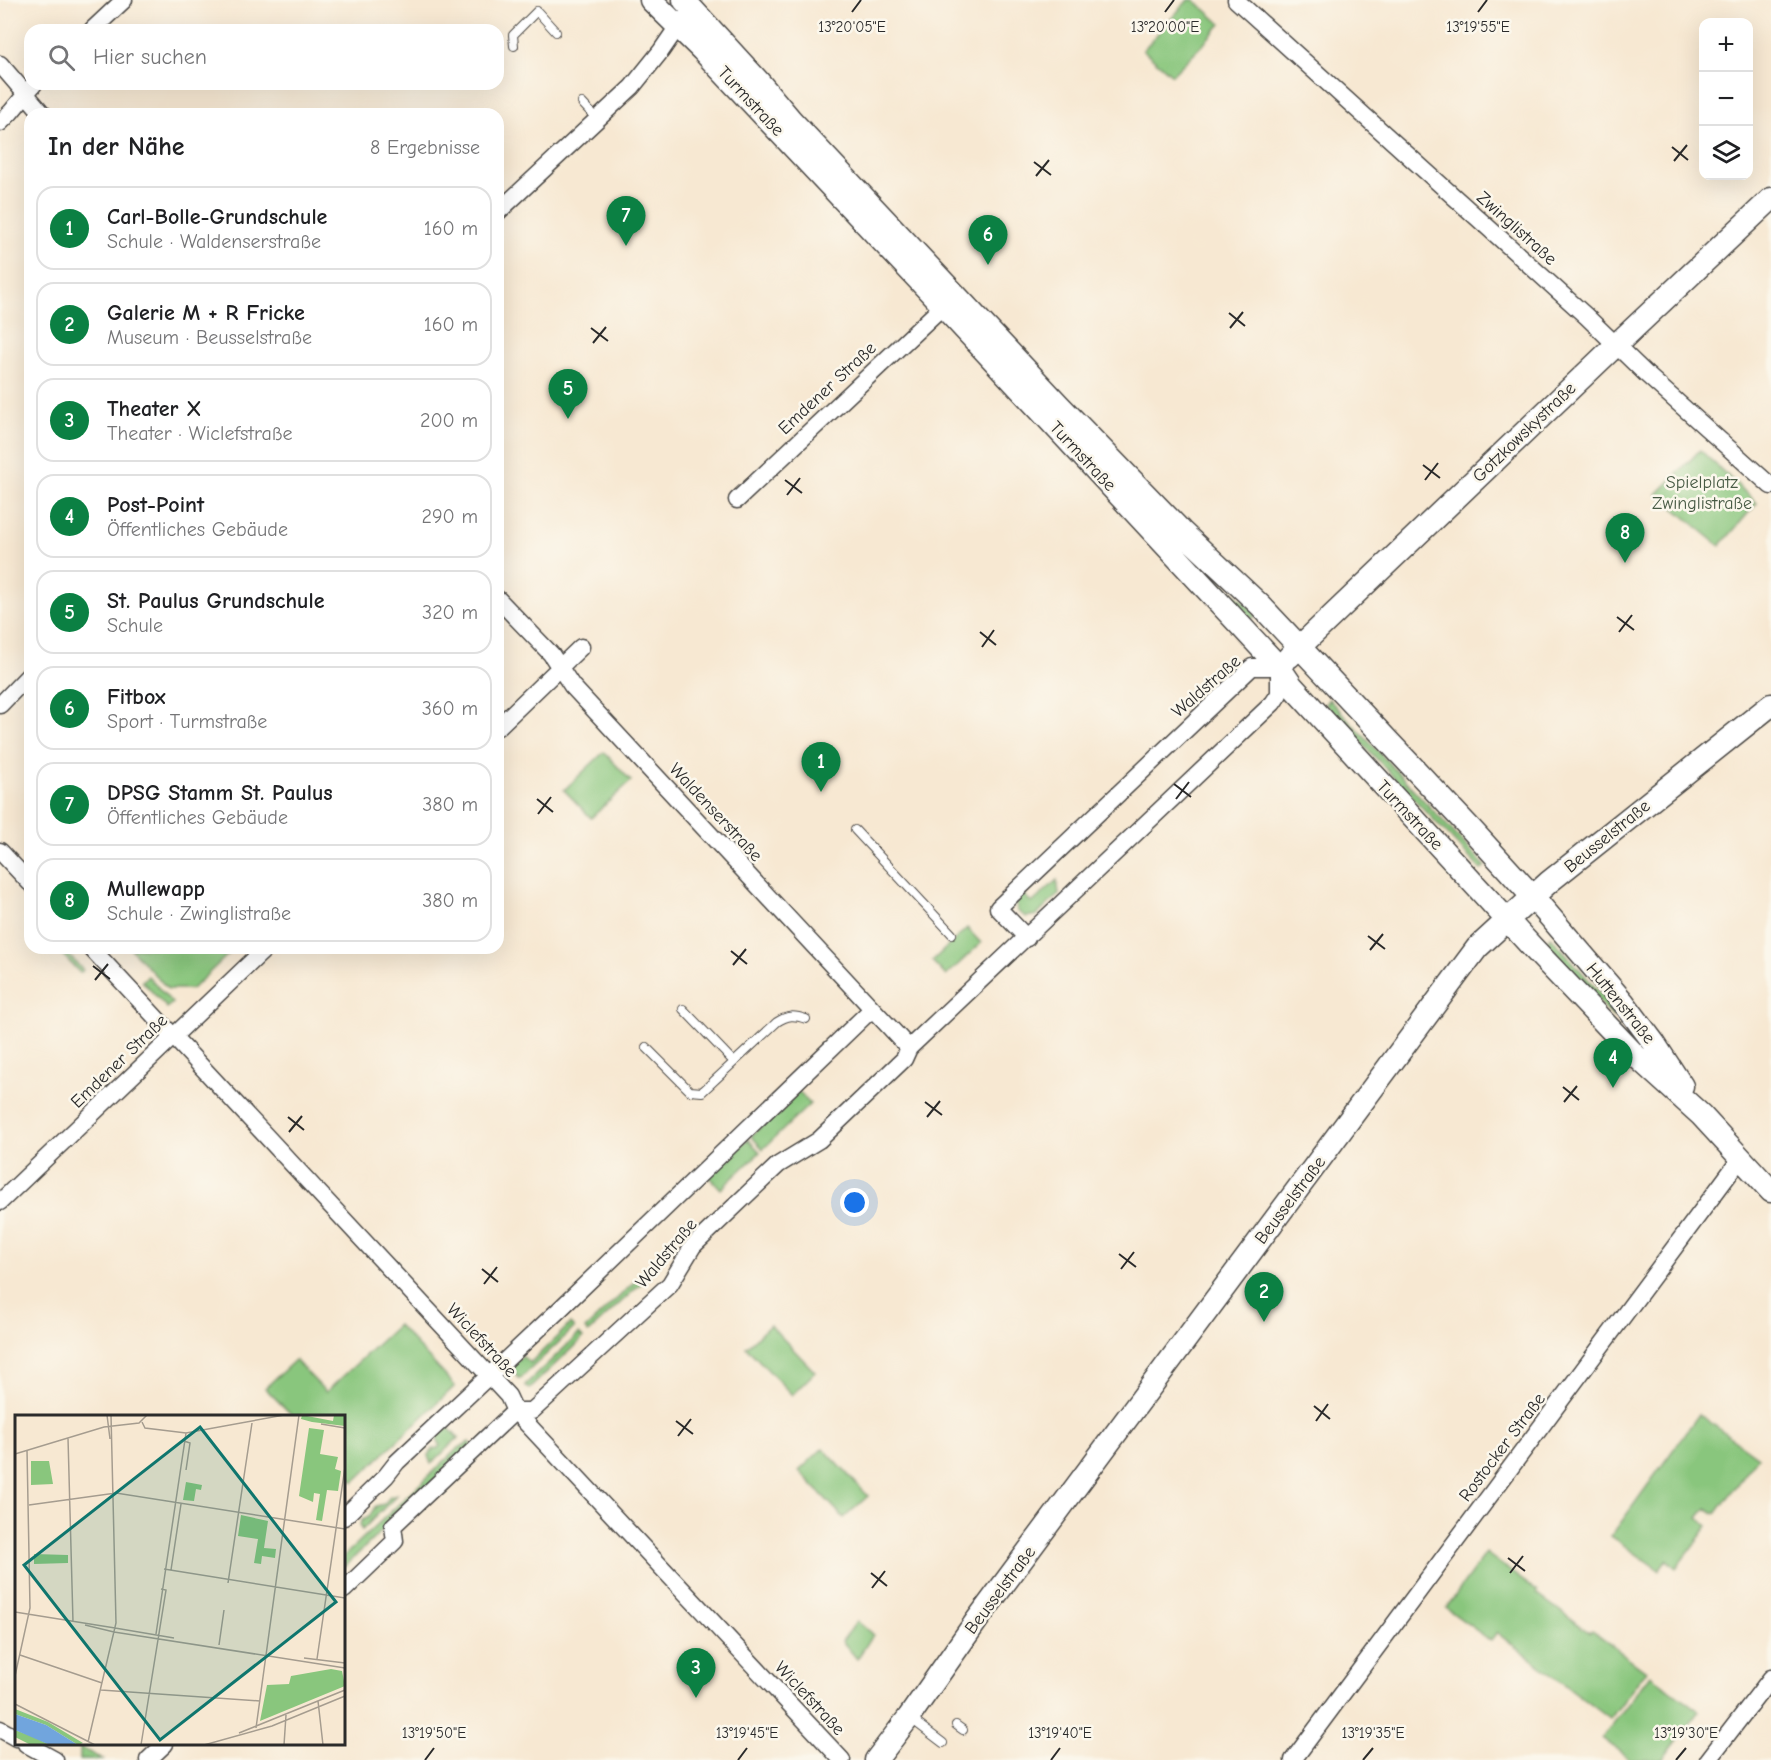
<!DOCTYPE html>
<html lang="de">
<meta charset="utf-8">
<style>
:root{--surface:#fff;--page:#f2f2f2;--text:#202124;--muted:#757577;--line:#e0e0e0;--accent:#0b8043}
body{margin:0;font-family:"Comic Neue",sans-serif;background:var(--page);color:var(--text)}
.controls{position:absolute;right:18px;top:18px;display:grid;overflow:hidden;border-radius:12px;box-shadow:0 6px 24px #0002}
.controls button{width:54px;height:54px;display:grid;place-items:center;padding:0;border:0;border-bottom:2px solid var(--line);background:var(--surface);color:var(--text);font:30px sans-serif}
.you{position:absolute;left:855px;top:1203px;width:21px;height:21px;margin:-15px;border:4px solid #fff;border-radius:50%;background:#1a73e8;box-shadow:0 0 0 9px #1a73e833}
.badge{display:grid;place-items:center;width:39px;height:39px;border-radius:50%;background:var(--accent);color:#fff;font-size:20px;font-weight:700}
.pin{position:absolute;translate:-50% -50px;filter:drop-shadow(0 2px 3px #0008)}
.pin::after{content:'';position:absolute;top:32px;width:21px;height:18px;background:inherit;clip-path:polygon(0 0,100% 0,50% 100%)}
.list{margin:0;padding:0;list-style:none}
h2{display:flex;justify-content:space-between;align-items:center;height:78px;margin:0;padding:0 24px;font-size:26px}
h2 small{font-size:20px;font-weight:400;color:var(--muted)}
.list li{display:grid;grid-template-columns:39px 1fr auto;gap:18px;align-items:center;box-sizing:border-box;height:84px;margin:0 12px 12px;padding:0 12px;border:2px solid var(--line);border-radius:18px}
.list b{display:block;font-size:22px;white-space:nowrap}
.list p{margin:0;font-size:20px;white-space:nowrap;color:var(--muted)}
.list em{font-size:20px;font-style:normal;color:var(--muted)}
.icon{flex:none;width:33px;height:33px;fill:none;stroke:currentColor;stroke-width:2;stroke-linecap:round;stroke-linejoin:round}
.map{position:relative;flex:none;width:1771px;height:1760px;overflow:hidden}
.search{position:absolute;background:var(--surface);box-shadow:0 6px 24px #0002;left:24px;top:24px;width:480px;height:66px;display:flex;align-items:center;gap:15px;box-sizing:border-box;padding:0 21px;border-radius:18px;color:var(--muted);font-size:22px}
.panel{position:absolute;background:var(--surface);box-shadow:0 6px 24px #0002;left:24px;top:108px;width:480px;height:846px;border-radius:18px}
.map>svg:first-child{display:block}
.green{fill:#89c67d;stroke:#5a7854;stroke-width:1.5}
.lines{fill:none;stroke-linecap:round;stroke-linejoin:round}
.lane-casing{stroke:#4a4744;stroke-width:10}
.street-casing{stroke:#4a4744;stroke-width:19}
.secondary-casing{stroke:#4a4744;stroke-width:25}
.lane{stroke:#fff;stroke-width:8}
.street{stroke:#fff;stroke-width:16}
.secondary{stroke:#fff;stroke-width:22}
.ticks{fill:none;stroke:#2b2b2b;stroke-width:2}
.labels{text-anchor:middle;stroke-width:5;stroke-linejoin:round;paint-order:stroke}
.street-label{font-size:18px;fill:#2b2b2b;stroke:#fbf7ec}
.park-label{font-size:18px;fill:#475a44;stroke:#fbf7ec}
.inset-road{fill:none;stroke:#a59c8f;stroke-width:1.5}
.view{fill:#0f766e;fill-opacity:0.15;stroke:#0f766e;stroke-width:3}
.inset-edge{fill:none;stroke:#2b2b2b;stroke-width:3}
.ticks-label{font-size:15px;text-anchor:middle;fill:#2b2b2b;stroke:#fbf7ec;stroke-width:5;stroke-linejoin:round;paint-order:stroke}
</style>
<div class="map">
<svg width="1771" height="1760" viewBox="0 0 1771 1760">
<rect width="100%" height="100%" fill="#fbf7ec"/>
<filter id="ink" filterUnits="userSpaceOnUse"><feTurbulence type="fractalNoise" baseFrequency=".0167" numOctaves="2"/><feDisplacementMap in="SourceGraphic" scale="12" xChannelSelector="R" yChannelSelector="G"/><feConvolveMatrix kernelMatrix="1 2 1 2 8 2 1 2 1" color-interpolation-filters="sRGB"/></filter>
<filter id="wash" filterUnits="userSpaceOnUse"><feTurbulence type="fractalNoise" baseFrequency=".008" numOctaves="4" result="noise"/><feDisplacementMap in="SourceGraphic" scale="24" xChannelSelector="R" yChannelSelector="G"/><feGaussianBlur stdDeviation="1.35" result="paint"/><feColorMatrix in="noise" values="0 0 0 0 0 0 0 0 0 0 0 0 0 0 0 0 0 1.4 0 .05"/><feComposite in="paint" operator="in"/></filter>
<g filter="url(#wash)">
<rect width="100%" height="100%" fill="#f7e8d2"/>
<path class="green" d="M1188,0h6l27,24 -20,22 -29,29 -29,-25z
M1700,450l57,53 -37,43 -63,-52z
M1198,562l59,52 -5,5z
M1329,699l156,167 -4,4 -156,-166z
M604,752l27,29 -40,37 -27,-28z
M1057,880l2,14 -22,21 -11,2 -9,-6 -1,-9 6,-9 10,10z
M967,928l14,15 -35,33 -14,-15z
M1551,937l65,74 -3,6 -67,-74z
M56,948h6l21,22 -3,3z
M130,948h105l-43,41h-24z
M148,976l24,27 -5,5 -25,-27z
M798,1091l12,13 -47,45 -12,-13z
M748,1139l12,13 -39,37 -12,-13z
M643,1274l4,4 -59,55 -3,-4z
M570,1324l4,4 -54,51 -11,-11 13,-12 8,7z
M398,1325l57,61 -101,96 -10,-11v-55h-51l-28,-28 30,-28 31,32z
M770,1325l45,47 -23,23 -46,-48z
M579,1334l4,4 -54,51 -4,-4z
M1699,1414l59,43 -42,57 -10,-6 -8,10 10,8 -32,42 -10,-8 -7,10 -48,-34z
M445,1424l13,14 -27,26 -3,-8 5,-7 5,-1 2,-3 -3,-7 -4,-3z
M469,1442l3,3 -128,122v-11l113,-107z
M823,1448l45,48 -24,22 -45,-47z
M397,1495l-35,35 -2,-6 2,-4 7,-3 7,-11 8,-2 6,-7z
M1486,1553l52,39 -1,2 53,39 2,-2 54,40 -36,48 -113,-86 -6,8 -45,-33z
M857,1621l16,14 -16,24 -15,-18z
M1650,1675l49,36 -37,49h-31l-29,-22z
M80,1747l23,13h-23z"/>
</g>
<g filter="url(#ink)">
<g class="lines">
<g class="lane-casing">
<path id="lane" d="M514,46l-1,-11 24,-24 19,21
M582,103l15,16
M855,830l97,104
M683,1009l51,53
M646,1047l44,44 12,1 75,-70c11,-7 17,-7 29,-3
M910,1718l33,25
M956,1725l7,5"/>
</g>
<g class="street-casing">
<path id="street" d="M1236,0l350,316 60,58 125,112
M92,30l32,-30
M0,64l43,50
M0,123l11,-11 23,-28
M498,212l134,-125 29,-36 22,-32
M737,500l206,-194
M498,599l53,55 21,32 337,362
M0,705l30,-31
M498,727l83,-80
M0,851l30,32
M91,948l417,448 7,15 17,18 310,331
M0,1202l266,-254
M344,1517l42,-41 11,-14 162,-152 313,-301
M344,1590l51,-49 -2,-15 122,-115h17l138,-127 23,-38 85,-81 41,-25 85,-81 5,-11 364,-345 6,-9v-27h-27l-254,241 29,30
M0,1729l16,9
M26,1744l29,16
M148,1760l17,-16
M1293,1760l448,-602
M1708,1760l63,-82"/>
</g>
<g class="secondary-casing">
<path id="secondary" d="M651,0l51,50 213,226 364,391 13,19 241,262 104,109 64,58 70,76
M684,0l75,82 32,38 268,285 122,126 80,75 210,223 61,67 92,107 30,40 28,43
M1289,657l327,-312 155,-146
M876,1760l33,-43 68,-97 500,-672 72,-66 222,-177"/>
</g>
<use href="#lane" class="lane"/>
<use href="#street" class="street"/>
<use href="#secondary" class="secondary"/>
</g>
</g>
<path class="ticks" d="M852,12l9,-12M1165,12l9,-12M1478,12l9,-12M1672,147l16,13M1674,161l13,-16M1034,162l17,13M1036,176l13,-16M1229,313l16,13M591,328l17,13M1230,328l13,-16M593,343l13,-16M1423,465l17,13M785,480l17,13M1425,480l13,-17M787,495l13,-17M1617,617l17,13M980,632l16,13M1619,632l13,-17M982,647l12,-17M1174,784l17,13M537,799l16,13M1176,799l13,-17M538,814l13,-17M1368,936l17,13M1370,950l13,-16M731,951l16,13M733,965l13,-16M93,966l17,13M95,980l13,-16M1563,1087l16,13M925,1102l17,13M1564,1102l13,-16M288,1117l16,13M927,1117l13,-16M289,1132l13,-16M1119,1254l17,13M482,1269l16,13M1121,1269l13,-17M484,1284l13,-17M1314,1406l16,13M676,1421l17,13M1316,1421l12,-17M678,1436l13,-17M1508,1558l17,13M871,1573l16,13M1510,1573l13,-17M872,1588l13,-17M425,1760l9,-12M738,1760l9,-12M1051,1760l9,-12M1363,1760l10,-12M1676,1760l10,-12"/>
<g class="labels">
<g class="street-label">
<text transform="translate(751 101) rotate(47)" y="6">Turmstraße</text>
<text transform="translate(1517 228) rotate(42)" y="6">Zwinglistraße</text>
<text transform="translate(827 388) rotate(-43)" y="6">Emdener Straße</text>
<text transform="translate(1524 432) rotate(-44)" y="6">Gotzkowskystraße</text>
<text transform="translate(1083 456) rotate(47)" y="6">Turmstraße</text>
<text transform="translate(1206 686) rotate(-41)" y="6">Waldstraße</text>
<text transform="translate(716 812) rotate(47)" y="6">Waldenserstraße</text>
<text transform="translate(1410 815) rotate(47)" y="6">Turmstraße</text>
<text transform="translate(1607 836) rotate(-39)" y="6">Beusselstraße</text>
<text transform="translate(1621 1003) rotate(51)" y="6">Huttenstraße</text>
<text transform="translate(119 1061) rotate(-44)" y="6">Emdener Straße</text>
<text transform="translate(1290 1200) rotate(-53)" y="6">Beusselstraße</text>
<text transform="translate(666 1253) rotate(-50)" y="6">Waldstraße</text>
<text transform="translate(482 1340) rotate(47)" y="6">Wiclefstraße</text>
<text transform="translate(1502 1447) rotate(-53)" y="6">Rostocker Straße</text>
<text transform="translate(1000 1590) rotate(-53)" y="6">Beusselstraße</text>
<text transform="translate(810 1698) rotate(47)" y="6">Wiclefstraße</text>
</g>
<g class="park-label">
<text x="1702" y="488">Spielplatz<tspan x="1702" dy="21">Zwinglistraße</tspan></text>
</g>
</g>
<g transform="translate(15 1415)">
<rect width="330" height="330" fill="#f7e8d2"/>
<path d="M287,0l31,6 1,-6h11v11l-33,-4 -11,-3zM294,13l15,2 -4,24 18,3 -3,12 6,2 -3,20 -11,-1 -5,31 -6,-1 4,-26 -6,-1 -1,9 -14,-6zM16,46h18l4,23 -22,1zM171,67l16,3 -1,5 -5,-1 -2,12 -11,-1zM226,100l27,6 -4,27 12,1 -1,9 -13,-2 -1,8 -7,-1 4,-24 -20,-3zM19,139l34,1v8l-34,1zM316,254l11,2 3,15 -85,35 7,-36 22,-1 2,-8zM0,294l33,13 35,21 -5,2 -32,-20 -31,-11zM0,315l19,7 16,8h-19l-16,-8z" fill="#89c67d"/>
<path d="M0,299l31,11 32,20h-28l-35,-15z" fill="#71a5dd"/>
<path class="inset-road" d="M92,0l3,24M127,7l3,6 41,5 98,-18M306,9l24,4M53,23l5,184M169,26l6,2 -4,27M0,39l89,-27 35,-4 8,-8M14,90l87,-12 229,36M149,154l181,29M156,155l10,-66M213,168l24,-160M0,197l100,16M70,210l29,7M100,213l59,10M99,217l231,36M141,219l30,-201M204,230l5,-35M5,240l82,28M289,243l41,5M302,244l28,-192M0,261l15,-68 -3,-158M86,275l159,11M303,286l5,44M0,289l80,41M241,313l43,-313M224,318l106,-43M73,327l28,-119 -5,-208M126,330l25,-155 -5,-1M189,330l68,-19 73,-30M269,330l2,-30"/>
<path class="view" d="M185,12l136,175 -176,138 -136,-175z"/>
<rect width="330" height="330" class="inset-edge"/>
</g>
<g class="ticks-label">
<text x="852" y="32">13°20'05"E</text>
<text x="1165" y="32">13°20'00"E</text>
<text x="1478" y="32">13°19'55"E</text>
<text x="434" y="1738">13°19'50"E</text>
<text x="747" y="1738">13°19'45"E</text>
<text x="1060" y="1738">13°19'40"E</text>
<text x="1373" y="1738">13°19'35"E</text>
<text x="1686" y="1738">13°19'30"E</text>
</g>
</svg>
<div class="controls">
<button>+</button>
<button>−</button>
<button><svg class="icon" aria-label="layers" viewBox="0 0 24 24"><path d="M12 4l9 5-9 5-9-5zM3 14l9 5 9-5"/></svg></button>
</div>
<div class="you"></div>
<div class="pin badge" style="left:821px;top:792px">1</div>
<div class="pin badge" style="left:1264px;top:1322px">2</div>
<div class="pin badge" style="left:696px;top:1698px">3</div>
<div class="pin badge" style="left:1613px;top:1088px">4</div>
<div class="pin badge" style="left:568px;top:419px">5</div>
<div class="pin badge" style="left:988px;top:265px">6</div>
<div class="pin badge" style="left:626px;top:246px">7</div>
<div class="pin badge" style="left:1625px;top:563px">8</div>
<div class="search"><svg class="icon" aria-label="search" viewBox="0 0 24 24"><circle cx="10" cy="10" r="6"/><path d="M15 15l6 6"/></svg>Hier suchen</div>
<section class="panel">
<h2>In der Nähe<small>8 Ergebnisse</small></h2>
<ul class="list">
<li><span class="badge">1</span><div><b>Carl-Bolle-Grundschule</b><p>Schule · Waldenserstraße</p></div><em>160 m</em></li>
<li><span class="badge">2</span><div><b>Galerie M + R Fricke</b><p>Museum · Beusselstraße</p></div><em>160 m</em></li>
<li><span class="badge">3</span><div><b>Theater X</b><p>Theater · Wiclefstraße</p></div><em>200 m</em></li>
<li><span class="badge">4</span><div><b>Post-Point</b><p>Öffentliches Gebäude</p></div><em>290 m</em></li>
<li><span class="badge">5</span><div><b>St. Paulus Grundschule</b><p>Schule</p></div><em>320 m</em></li>
<li><span class="badge">6</span><div><b>Fitbox</b><p>Sport · Turmstraße</p></div><em>360 m</em></li>
<li><span class="badge">7</span><div><b>DPSG Stamm St. Paulus</b><p>Öffentliches Gebäude</p></div><em>380 m</em></li>
<li><span class="badge">8</span><div><b>Mullewapp</b><p>Schule · Zwinglistraße</p></div><em>380 m</em></li>
</ul>
</section>
</div>
